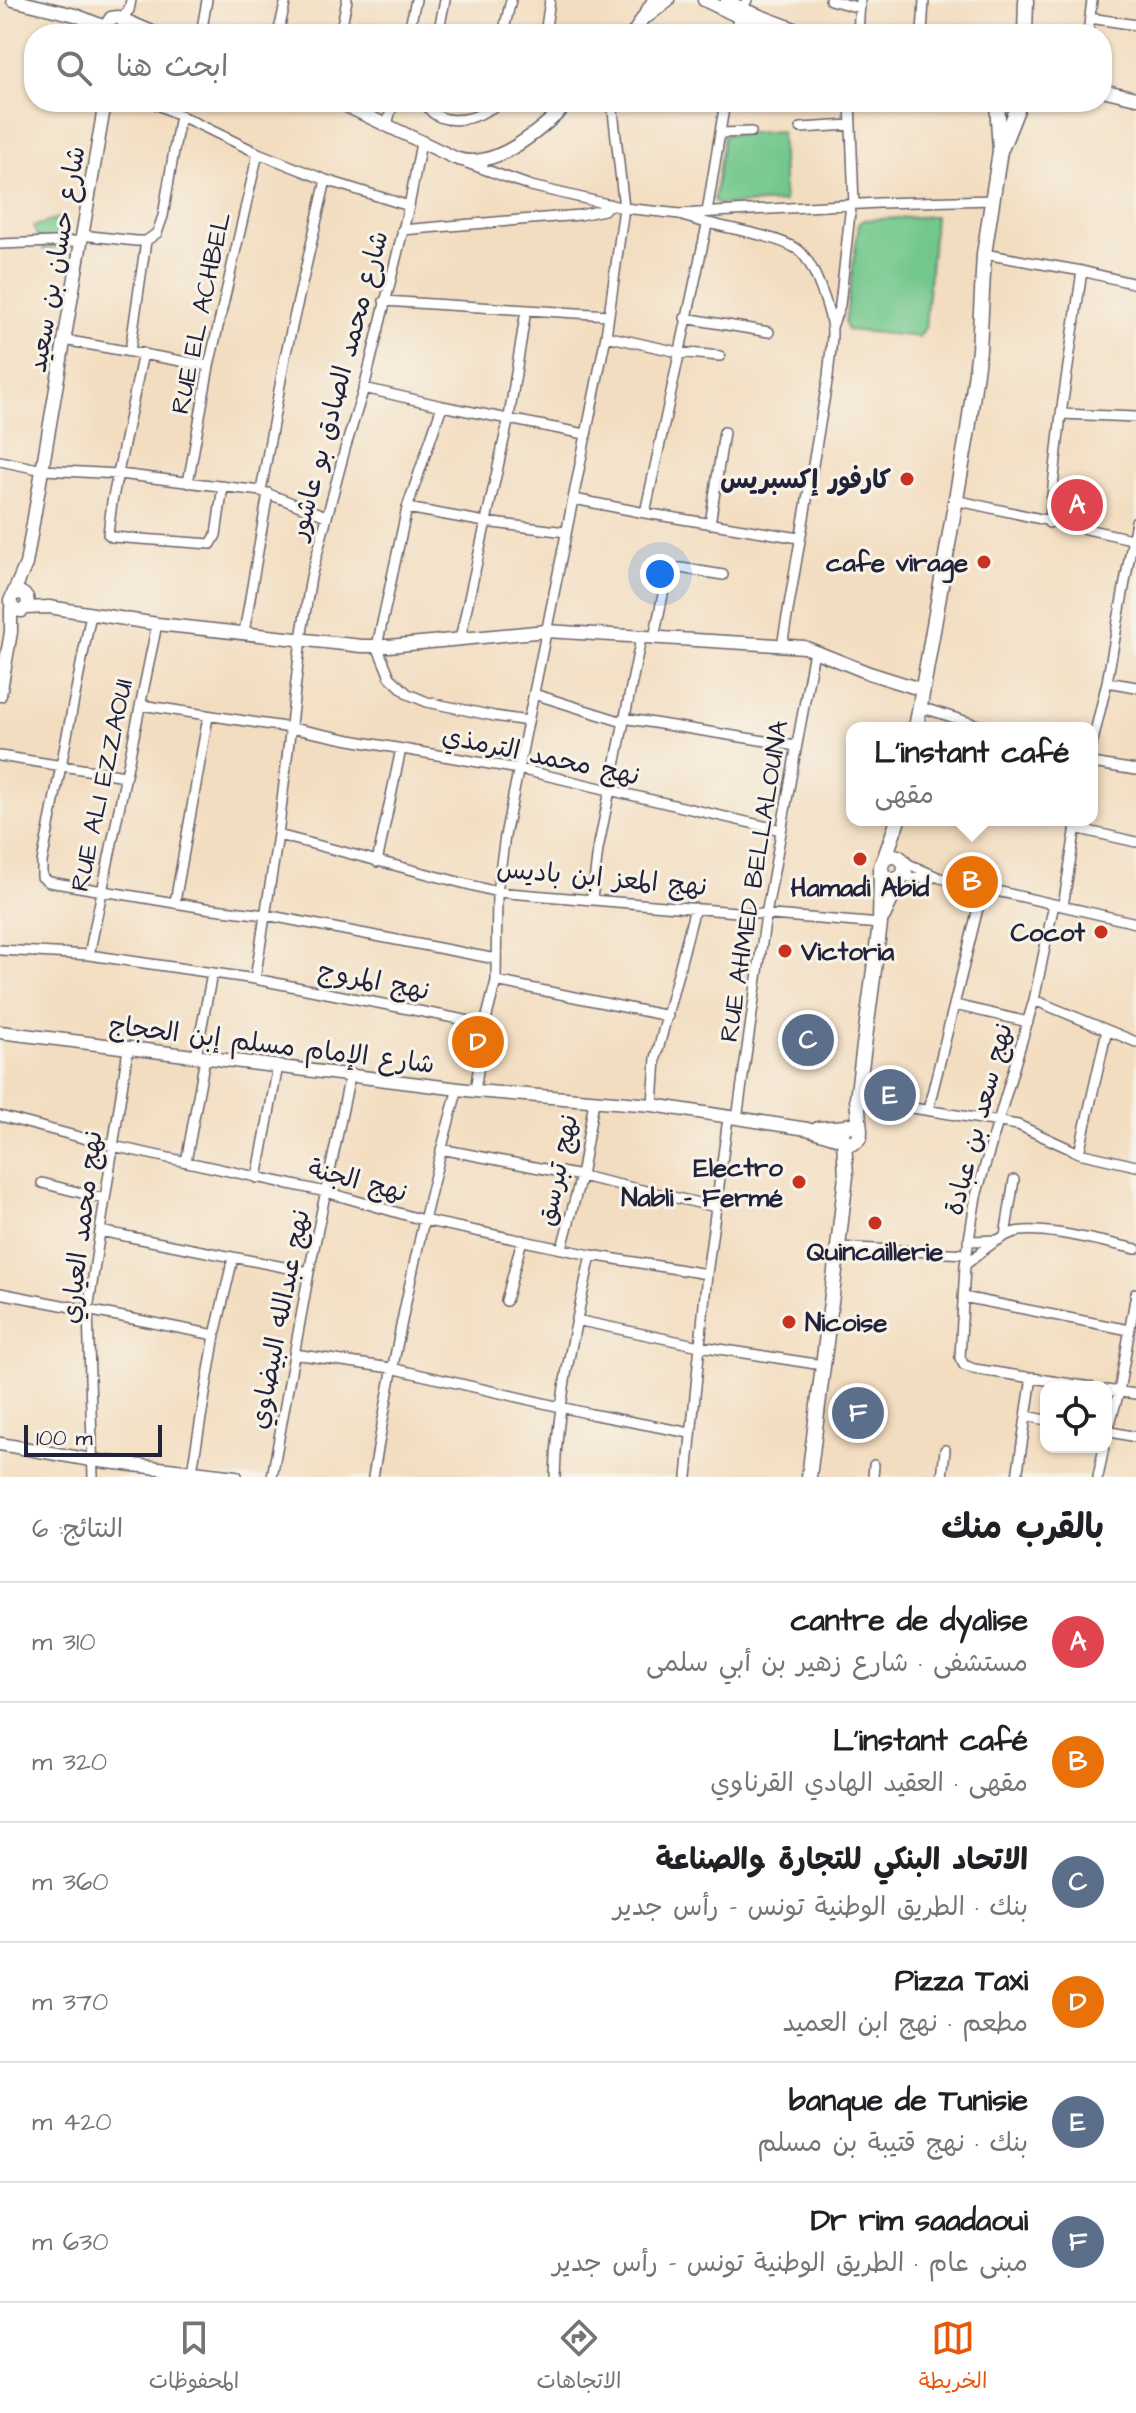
<!DOCTYPE html>
<html lang="ar">
<meta charset="utf-8">
<style>
:root{--surface:#fff;--page:#f6f6f6;--text:#202124;--muted:#757577;--line:#e0e0e0;--accent:#ea580c}
body{margin:0;font-family:"Architects Daughter","Playpen Sans Arabic",sans-serif;background:var(--page);color:var(--text);direction:rtl}
.controls{position:absolute;right:24px;bottom:24px;display:grid;overflow:hidden;border-radius:16px;box-shadow:0 2px 6px #0004}
.controls button{width:72px;height:72px;display:grid;place-items:center;padding:0;border:0;border-bottom:2px solid var(--line);background:var(--surface);color:var(--text);font:40px sans-serif}
.scale{position:absolute;left:24px;bottom:20px;width:138px;box-sizing:border-box;padding-left:8px;border:4px solid #22223b;border-top:0;font-size:22px;line-height:28px;white-space:nowrap;color:#22223b;-webkit-text-stroke:6px #f7f3e8;paint-order:stroke}
.you{position:absolute;left:660px;top:574px;width:28px;height:28px;margin:-20px;border:6px solid #fff;border-radius:50%;background:#1a73e8;box-shadow:0 0 0 12px #1a73e833}
.badge{display:grid;place-items:center;width:52px;height:52px;border-radius:50%;background:var(--accent);color:#fff;font-size:26px;font-weight:700}
.pin{position:absolute;translate:-50% -50%;border:4px solid #fff;box-shadow:0 2px 8px #0006}
.popup{position:absolute;left:846px;top:722px;width:252px;height:104px;box-sizing:border-box;display:grid;place-content:center;border-radius:16px;background:var(--surface);filter:drop-shadow(0 2px 6px #0005);font-size:26px;white-space:nowrap;color:var(--muted)}
.popup b{font-size:30px;color:var(--text)}
.popup::after{content:'';position:absolute;left:50%;top:100%;margin-left:-16px;border:16px solid transparent;border-top-color:var(--surface)}
.list{margin:0;padding:0;list-style:none}
h2{display:flex;justify-content:space-between;align-items:center;height:104px;margin:0;padding:0 32px;font-size:34px}
h2 small{font-size:26px;font-weight:400;color:var(--muted)}
.list li{display:grid;grid-template-columns:52px 1fr auto;gap:24px;align-items:center;box-sizing:border-box;height:120px;padding:0 32px;border-top:2px solid var(--line)}
.list b{display:block;font-size:30px;white-space:nowrap}
.list p{margin:0;font-size:26px;white-space:nowrap;color:var(--muted)}
.list em{font-size:26px;font-style:normal;color:var(--muted)}
.icon{flex:none;width:44px;height:44px;fill:none;stroke:currentColor;stroke-width:2;stroke-linecap:round;stroke-linejoin:round}
.map{position:relative;flex:none;width:1136px;height:1477px;overflow:hidden;direction:ltr}
.search{position:absolute;background:var(--surface);box-shadow:0 2px 6px #0004;left:24px;right:24px;top:24px;height:88px;display:flex;align-items:center;gap:20px;box-sizing:border-box;padding:0 28px;border-radius:32px;color:var(--muted);font-size:30px}
.sheet{height:824px;background:var(--surface)}
nav{display:flex;justify-content:space-around;align-items:center;box-sizing:border-box;height:112px;border-top:2px solid var(--line);background:var(--surface);font-size:22px;color:var(--muted)}
nav a{display:grid;justify-items:center;gap:4px}
nav .on{color:var(--accent)}
.map>svg:first-child{display:block}
.green{fill:#72c78c;stroke:#4a7464;stroke-width:2}
.lines{fill:none;stroke-linecap:round;stroke-linejoin:round}
.street-casing{stroke:#6b636a;stroke-width:12}
.secondary-casing{stroke:#6b636a;stroke-width:15}
.primary-casing{stroke:#6b636a;stroke-width:17}
.street{stroke:#fff;stroke-width:9}
.secondary{stroke:#fff;stroke-width:12}
.primary{stroke:#fff;stroke-width:14}
.poi-dot{fill:#c8321e;stroke:#f7f3e8;stroke-width:3}
.labels{text-anchor:middle;stroke-width:6;stroke-linejoin:round;paint-order:stroke}
.street-label{font-size:26px;fill:#22223b;stroke:#f7f3e8}
.poi-label{font-size:26px;font-weight:bold;fill:#22223b;stroke:#f7f3e8;text-anchor:end}
</style>
<div class="map">
<svg width="1136" height="1477" viewBox="0 0 1136 1477">
<rect width="100%" height="100%" fill="#f7f3e8"/>
<filter id="ink" filterUnits="userSpaceOnUse"><feTurbulence type="fractalNoise" baseFrequency=".0125" numOctaves="2"/><feDisplacementMap in="SourceGraphic" scale="16" xChannelSelector="R" yChannelSelector="G"/><feConvolveMatrix kernelMatrix="1 2 1 2 8 2 1 2 1" color-interpolation-filters="sRGB"/></filter>
<filter id="wash" filterUnits="userSpaceOnUse"><feTurbulence type="fractalNoise" baseFrequency=".006" numOctaves="4" result="noise"/><feDisplacementMap in="SourceGraphic" scale="32" xChannelSelector="R" yChannelSelector="G"/><feGaussianBlur stdDeviation="1.8" result="paint"/><feColorMatrix in="noise" values="0 0 0 0 0 0 0 0 0 0 0 0 0 0 0 0 0 1.4 0 .05"/><feComposite in="paint" operator="in"/></filter>
<g filter="url(#wash)">
<rect width="100%" height="100%" fill="#f3ddc0"/>
<path class="green" d="M781,131l3,71 -66,3 -4,-5 10,-65z
M935,216l-10,112 -6,9 -72,-7 -2,-7 14,-100 5,-3z
M61,217l5,9 -3,21 -19,3 -11,-23z"/>
</g>
<g filter="url(#ink)">
<g class="lines">
<g class="street-casing">
<path id="street" d="M830,0l30,8
M121,18l8,-8 2,-10
M1090,18l46,7
M201,34l6,-34
M278,34l8,-34
M340,34l7,-34
M408,34l8,-34
M438,34l7,-34
M503,34l8,-34
M545,34l5,-34
M735,34l3,-16 9,-18
M858,34l2,-34
M922,34l2,-34
M1088,34l4,-34
M152,102l106,51 68,27 83,26
M425,102c10,24 43,20 61,9l2,-9
M850,102l4,102
M486,111l17,-9
M387,125l6,-23
M801,128l50,-3
M720,133l31,-1
M467,163l64,23 93,22 56,6 199,-11 115,-3
M707,212l18,-110
M683,216c34,12 85,16 114,33 16,10 35,65 35,84 0,14 -3,29 -4,44l-46,269
M402,230l178,-15 24,-5 5,-6
M81,235l55,6h10l11,-8 6,-17 17,-101
M0,244l80,-3
M984,254l98,17 54,13
M384,301l225,14
M685,318l84,14
M832,327l8,-22 11,-101
M606,336l72,16 42,4
M64,340l145,26
M130,351l16,-110
M143,353l-31,149 -4,32 4,3 99,7 5,-9 7,-49
M364,388l78,18 -35,102 -30,138 13,31 18,17 19,8 67,14 34,5
M442,406l143,28
M1061,414l75,3
M0,461l43,9 76,4 142,17 65,25
M188,483l21,-117 49,-213
M261,491l24,-134 41,-177
M574,499l71,14 154,25
M955,500l181,40
M407,508l78,14 81,10
M645,513l62,-288
M1049,523l12,-109 21,-143
M710,524l14,-92
M91,614l-49,248v15l7,5 156,26 61,7 230,44
M244,633l24,-140
M654,638l13,-63 3,-5 11,-2 42,7
M460,639l49,-222 17,-107
M1107,682l29,5
M534,694l89,28
M141,705l150,23 59,12 169,29 262,61
M920,707l67,21
M623,718l173,28
M1092,745l15,-63 29,-161
M0,756l125,20
M1092,763l44,7
M1075,828l61,14
M278,835l219,57 383,32
M377,862l24,-113
M904,862l36,16 196,45
M902,877l30,1
M592,899l6,-50 43,-211
M175,902l33,-185
M1054,904l-20,96 -58,196 -11,69 -5,93 4,7 10,4 117,18
M1063,906l14,-86
M0,950l89,5 166,24 230,45
M89,955l68,-331
M255,979l23,-144 23,-196 10,-62 34,-128 19,-61 45,-182 12,-63
M496,981l172,35
M1034,1000l73,30
M955,1005l73,17
M196,1056l16,-82
M475,1091l10,-67 11,-43 1,-89 8,-56 101,-500 18,-128 -12,-106
M857,1099l161,26 61,28 57,13
M653,1105l3,-47 39,-150
M928,1110l55,-222
M0,1116l113,30 213,46 97,28 168,35 116,19
M737,1119l29,-204 48,-264
M441,1149l140,27 135,31
M1079,1153l28,-123 29,12
M186,1162l19,-104
M257,1178l21,-112
M42,1183l63,16
M100,1231l209,41
M1005,1236l9,-56
M968,1241l31,-1
M838,1247l128,7
M562,1248l19,-72 13,-75
M965,1265c14,-11 30,-26 47,-32 26,-9 94,10 124,16
M0,1293l215,42
M963,1297l166,33
M506,1301l16,-61
M576,1320l124,26 122,19
M294,1354l97,14 200,46 99,19
M1106,1390l30,4
M1027,1416l19,4
M1106,1431l30,6
M1106,1437l13,-45 17,-99
M192,1471l23,-136 18,-77
M93,1477l-5,-167 40,-261
M272,1477l37,-205 41,-197
M373,1477c22,-131 49,-261 85,-389
M555,1477c2,-76 20,-148 36,-222
M687,1477l20,-203 21,-156
M873,1477l1,-12
M942,1477l3,-27
M1017,1477l15,-100
M1098,1477l6,-30"/>
</g>
<g class="secondary-casing">
<path id="secondary" d="M13,0l62,15 33,13
M704,0l71,34
M727,0l15,9 66,25
M648,16l20,-16
M124,20l33,14
M113,34l-4,-3 -2,-7 4,-6 7,-1 7,6 -1,7 -4,4
M633,34l21,-34
M1102,90l34,8
M338,102l117,56c39,15 89,-31 115,-56
M14,594l8,-1 5,4 1,8 -6,6 -8,-1 -4,-9 16,-37 79,-462
M26,608l23,-1 108,17 205,22h27l157,-15 230,14 28,2 65,26 54,17
M0,695l11,-63v-24
M0,1032l475,59 178,14 154,24 39,12
M818,1128l29,-2
M0,1444l91,16 145,17"/>
</g>
<g class="primary-casing">
<path id="primary" d="M1025,34l1,-34
M1002,147l18,-45
M916,728l52,-298 11,-80 5,-96 16,-103 -3,-49
M881 868a12 12 0 1 1 24 0a12 12 0 1 1-24 0Z
M884,860l14,-40
M883,916l18,-38
M842 1134a9 9 0 1 1 18 0a9 9 0 1 1-18 0Z
M860,1131l-3,-32 23,-175 1,-52
M809,1477l29,-230 8,-71 -2,-37"/>
</g>
<use href="#street" class="street"/>
<use href="#secondary" class="secondary"/>
<use href="#primary" class="primary"/>
</g>
</g>
<g class="poi-dot">
<circle cx="907" cy="479" r="8"/>
<circle cx="984" cy="562" r="8"/>
<circle cx="860" cy="859" r="8"/>
<circle cx="1101" cy="932" r="8"/>
<circle cx="785" cy="951" r="8"/>
<circle cx="799" cy="1182" r="8"/>
<circle cx="875" cy="1223" r="8"/>
<circle cx="789" cy="1322" r="8"/>
</g>
<g class="labels">
<g class="street-label">
<text transform="translate(56 259) rotate(-80)" y="9">شارع حسان بن سعيد</text>
<text transform="translate(200 313) rotate(-78)" y="9">RUE EL ACHBEL</text>
<text transform="translate(338 385) rotate(-75)" y="9">شارع محمد الصادق بو عاشور</text>
<text transform="translate(541 755) rotate(12)" y="9">نهج محمد الترمذي</text>
<text transform="translate(101 785) rotate(-78)" y="9">RUE ALI EZZAOUI</text>
<text transform="translate(602 877) rotate(5)" y="9">نهج المعز ابن باديس</text>
<text transform="translate(753 881) rotate(-81)" y="9">RUE AHMED BELLALOUNA</text>
<text transform="translate(374 980) rotate(11)" y="9">نهج المروج</text>
<text transform="translate(272 1044) rotate(7)" y="9">شارع اﻹمام مسلم إبن الحجاج</text>
<text transform="translate(978 1119) rotate(-75)" y="9">نهج سعد بن عبادة</text>
<text transform="translate(557 1170) rotate(-78)" y="9">نهج تبرسق</text>
<text transform="translate(358 1180) rotate(15)" y="9">نهج الجنة</text>
<text transform="translate(81 1227) rotate(-83)" y="9">نهج محمد العياري</text>
<text transform="translate(279 1319) rotate(-79)" y="9">نهج عبدالله البيضاوي</text>
</g>
<g class="poi-label">
<text x="891" y="488">كارفور إكسبريس</text>
<text x="968" y="571">cafe virage</text>
<text x="860" y="896" text-anchor="middle">Hamadi Abid</text>
<text x="1085" y="941">Cocot</text>
<text x="801" y="960" text-anchor="start">Victoria</text>
<text x="783" y="1176">Electro<tspan x="783" dy="30">Nabli - Fermé</tspan></text>
<text x="875" y="1260" text-anchor="middle">Quincaillerie</text>
<text x="805" y="1331" text-anchor="start">Nicoise</text>
</g>
</g>
</svg>
<div class="controls">
<button><svg class="icon" aria-label="locate" viewBox="0 0 24 24"><circle cx="12" cy="12" r="6"/><path d="M12 2v4M12 18v4M2 12h4M18 12h4"/></svg></button>
</div>
<div class="scale">100 m</div>
<div class="you"></div>
<div class="pin badge" style="left:1077px;top:505px;background:#e0444e">A</div>
<div class="pin badge" style="left:972px;top:882px;background:#e8710a">B</div>
<div class="popup"><b>L'instant café</b>مقهى</div>
<div class="pin badge" style="left:808px;top:1040px;background:#5c6f8a">C</div>
<div class="pin badge" style="left:478px;top:1042px;background:#e8710a">D</div>
<div class="pin badge" style="left:890px;top:1095px;background:#5c6f8a">E</div>
<div class="pin badge" style="left:858px;top:1413px;background:#5c6f8a">F</div>
<div class="search"><svg class="icon" aria-label="search" viewBox="0 0 24 24"><circle cx="10" cy="10" r="6"/><path d="M15 15l6 6"/></svg>ابحث هنا</div>
</div>
<section class="sheet">
<h2>بالقرب منك<small>النتائج: 6</small></h2>
<ul class="list">
<li><span class="badge" style="background:#e0444e">A</span><div><b>cantre de dyalise</b><p>مستشفى · شارع زهير بن أبي سلمى</p></div><em>310 m</em></li>
<li><span class="badge" style="background:#e8710a">B</span><div><b>L'instant café</b><p>مقهى · العقيد الهادي القرناوي</p></div><em>320 m</em></li>
<li><span class="badge" style="background:#5c6f8a">C</span><div><b>الاتحاد البنكي للتجارة والصناعة</b><p>بنك · الطريق الوطنية تونس - رأس جدير</p></div><em>360 m</em></li>
<li><span class="badge" style="background:#e8710a">D</span><div><b>Pizza Taxi</b><p>مطعم · نهج ابن العميد</p></div><em>370 m</em></li>
<li><span class="badge" style="background:#5c6f8a">E</span><div><b>banque de Tunisie</b><p>بنك · نهج قتيبة بن مسلم</p></div><em>420 m</em></li>
<li><span class="badge" style="background:#5c6f8a">F</span><div><b>Dr rim saadaoui</b><p>مبنى عام · الطريق الوطنية تونس - رأس جدير</p></div><em>630 m</em></li>
</ul>
</section>
<nav>
<a class="on"><svg class="icon" aria-label="map" viewBox="0 0 24 24"><path d="M3 6l6-2 6 2 6-2v14l-6 2-6-2-6 2zM9 4v14M15 6v14"/></svg>الخريطة</a>
<a><svg class="icon" aria-label="directions" viewBox="0 0 24 24"><path d="M12 3l9 9-9 9-9-9zM9 14v-3h6M13 9l2 2-2 2"/></svg>الاتجاهات</a>
<a><svg class="icon" aria-label="saved" viewBox="0 0 24 24"><path d="M7 4h10v16l-5-4-5 4z"/></svg>المحفوظات</a>
</nav>
